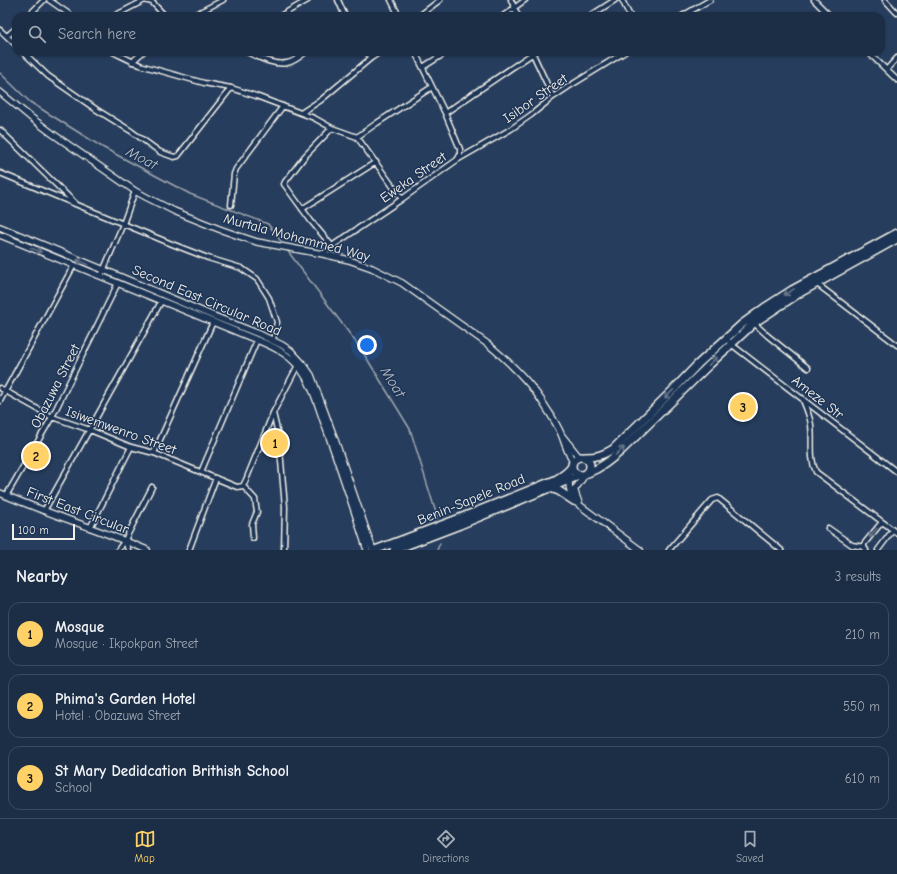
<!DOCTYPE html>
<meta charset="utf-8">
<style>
:root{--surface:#1c2e46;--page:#293a51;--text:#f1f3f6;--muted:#a0a8b3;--line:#3a4a5f;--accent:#ffd166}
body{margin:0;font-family:"Comic Neue",sans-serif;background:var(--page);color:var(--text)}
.scale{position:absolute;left:12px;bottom:10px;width:63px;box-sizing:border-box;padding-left:4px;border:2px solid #f4f1e8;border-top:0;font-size:11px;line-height:14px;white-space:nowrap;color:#f4f1e8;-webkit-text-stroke:3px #1d3557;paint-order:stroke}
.you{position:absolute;left:367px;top:345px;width:14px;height:14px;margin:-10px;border:3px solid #fff;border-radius:50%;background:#1a73e8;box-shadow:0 0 0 6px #1a73e833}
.badge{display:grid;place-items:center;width:26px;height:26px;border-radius:50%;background:var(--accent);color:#111;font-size:13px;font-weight:700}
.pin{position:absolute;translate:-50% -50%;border:2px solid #fff;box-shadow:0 1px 4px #0006}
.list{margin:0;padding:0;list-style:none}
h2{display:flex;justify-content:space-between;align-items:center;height:52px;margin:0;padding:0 16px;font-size:17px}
h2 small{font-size:13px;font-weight:400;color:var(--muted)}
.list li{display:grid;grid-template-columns:26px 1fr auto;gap:12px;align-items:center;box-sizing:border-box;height:64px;margin:0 8px 8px;padding:0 8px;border:1px solid var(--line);border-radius:12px}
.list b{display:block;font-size:15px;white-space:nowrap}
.list p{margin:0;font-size:13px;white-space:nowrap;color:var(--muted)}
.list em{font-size:13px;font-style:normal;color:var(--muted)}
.icon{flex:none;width:22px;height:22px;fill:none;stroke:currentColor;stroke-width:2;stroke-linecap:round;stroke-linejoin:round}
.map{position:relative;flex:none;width:897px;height:550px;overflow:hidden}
.search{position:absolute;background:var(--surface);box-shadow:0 1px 3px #0004;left:12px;right:12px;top:12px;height:44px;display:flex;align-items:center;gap:10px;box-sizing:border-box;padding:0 14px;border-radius:12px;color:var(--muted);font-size:15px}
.sheet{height:268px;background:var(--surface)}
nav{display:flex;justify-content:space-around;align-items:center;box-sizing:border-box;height:56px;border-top:1px solid var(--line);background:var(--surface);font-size:11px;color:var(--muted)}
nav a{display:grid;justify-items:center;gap:2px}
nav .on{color:var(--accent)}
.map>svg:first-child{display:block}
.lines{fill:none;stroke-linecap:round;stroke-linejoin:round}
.stream{stroke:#9fa7ae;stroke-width:1.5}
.street-casing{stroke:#f4f1e8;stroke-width:7}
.secondary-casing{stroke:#f4f1e8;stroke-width:8}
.highway-casing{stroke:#f4f1e8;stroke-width:10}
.street{stroke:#1d3557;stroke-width:4}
.secondary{stroke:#1d3557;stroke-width:5.5}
.highway{stroke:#1d3557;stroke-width:7}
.oneway{stroke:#68778a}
.labels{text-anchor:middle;stroke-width:3;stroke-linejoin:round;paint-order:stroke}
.street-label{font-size:14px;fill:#f4f1e8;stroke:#1d3557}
.water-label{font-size:15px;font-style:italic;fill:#bcbfc2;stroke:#1d3557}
</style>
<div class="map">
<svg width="897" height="550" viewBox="0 0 897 550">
<rect width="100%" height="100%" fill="#263d5d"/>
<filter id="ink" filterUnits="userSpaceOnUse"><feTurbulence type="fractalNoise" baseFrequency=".025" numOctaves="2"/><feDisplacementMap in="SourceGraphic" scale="8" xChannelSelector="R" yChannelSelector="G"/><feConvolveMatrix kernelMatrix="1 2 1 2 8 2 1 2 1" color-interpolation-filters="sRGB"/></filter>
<g filter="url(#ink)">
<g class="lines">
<path class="stream" d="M0,73l30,29 72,45 88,47 78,30 15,20
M287,250l74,99 49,80 27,87 -1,6
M437,550l3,-7"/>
<g class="street-casing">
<path id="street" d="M49,0l23,16
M144,0l8,2 13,14
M338,0l7,16
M391,0l8,16
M511,0l7,16
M622,0l8,16
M814,0l16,16
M885,0l12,13
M28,16l16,-16
M114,16l31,-16
M192,16l31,-16
M280,16l28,-16
M419,16l21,-16
M503,16l22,-16
M590,16l25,-16
M682,16l28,-16
M0,30l16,15
M7,36l9,-8
M23,52l25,24 49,34 34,21 29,21 14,5 4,-1 53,-68
M113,52l27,13 64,18 27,5 25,8 58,22 18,10 25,9 45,62
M247,52c11,5 28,14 40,11 7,-1 14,-7 19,-11
M367,52l4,6
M532,52l21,45
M868,52l29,28
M132,62l11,-10
M423,67l24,-15
M887,69l10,-11
M301,113l20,-13 50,-42 9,-6
M445,113l90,-61
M0,130l76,74
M357,137l20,-14 55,-36
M457,160l54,-31 20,-14 22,-18 15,-10 57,-35
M0,173l172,71 36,14 33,10 16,11 12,19 8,24 -4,18
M231,205l3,-31 2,-5 47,-63
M302,209l74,-47
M332,246l-21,-25 -27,-37 1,-2 20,-26 27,-28
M323,254l9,-8 70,-47 55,-39 3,-5v-6l-15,-36 -30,-61
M101,276l22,-52 12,-33
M817,284l80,61
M754,323l14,13 40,32
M726,338l5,6 166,128
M0,388l52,29 38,13 41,17 23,6 83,34 6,-1 3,-6 27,-67 25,-48
M802,398c4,9 8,18 9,27 2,16 -2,33 5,47l81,61
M0,401l74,-136
M273,413l6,25 6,69 -1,43
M154,453l59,-131
M201,472l56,-132
M243,486l12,13 1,7 1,6 -5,12 1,14
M6,496l46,-79 66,-134
M44,511l118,-211
M90,528l41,-81
M828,528l24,17 12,2 2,3
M125,541l3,9
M864,547v-3l18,-22
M118,550l7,-10 27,-53
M189,550l27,-72
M669,550l43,-50 6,-2 63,52
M878,550l15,-20"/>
</g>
<g class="secondary-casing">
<path id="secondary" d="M0,92l29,24 24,18 82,57 13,7 26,13 45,18 20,7 18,6 66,12 26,6 23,8 30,15 87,62c19,16 43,39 56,61 6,9 13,20 17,30 3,9 6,17 11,26
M0,227l121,50 95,40 43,17 23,11 9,6 13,14 7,10 23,62 39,113
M0,235l257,105c15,6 30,13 41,26 13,15 19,36 25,54 16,43 30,87 44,130
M563,437l16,20
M569,470c0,11 -1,21 5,31l66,49
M0,493c48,21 99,36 147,57
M579,503l-4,-11v-3l10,-14"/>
</g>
<g class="highway-casing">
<path id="highway" d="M572 466a9 9 0 1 1 18 0a9 9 0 1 1-18 0Z
M585,457c12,0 18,-2 28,-8l60,-59 25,-26 44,-40 22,-16 28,-18 105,-57
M588,473c14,-6 21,-12 33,-22l88,-86 45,-42 15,-10 29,-19 99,-55
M550,488l9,3 15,10
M375,550l80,-30 100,-40c7,-4 13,-7 17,-14
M394,550l66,-25 121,-50"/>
</g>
<use href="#street" class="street"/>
<use href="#secondary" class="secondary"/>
<use href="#highway" class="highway"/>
</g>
<defs><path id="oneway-shaft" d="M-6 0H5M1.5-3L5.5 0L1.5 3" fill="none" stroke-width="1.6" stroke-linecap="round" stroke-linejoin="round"/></defs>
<g class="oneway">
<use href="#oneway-shaft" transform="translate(36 250) rotate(22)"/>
<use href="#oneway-shaft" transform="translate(82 262) rotate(-157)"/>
<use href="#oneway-shaft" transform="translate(789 292) rotate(149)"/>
<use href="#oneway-shaft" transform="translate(713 361) rotate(-43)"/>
<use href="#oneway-shaft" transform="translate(669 394) rotate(136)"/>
<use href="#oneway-shaft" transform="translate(620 451) rotate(-42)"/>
<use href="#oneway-shaft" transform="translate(873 533) rotate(129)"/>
</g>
</g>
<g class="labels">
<g class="street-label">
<text transform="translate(535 98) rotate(-35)" y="5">Isibor Street</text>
<text transform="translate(413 177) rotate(-35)" y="5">Eweka Street</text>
<text transform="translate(297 237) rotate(15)" y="5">Murtala Mohammed Way</text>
<text transform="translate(207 300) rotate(23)" y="5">Second East Circular Road</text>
<text transform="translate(55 386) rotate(-63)" y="5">Obazuwa Street</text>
<text transform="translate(818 397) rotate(38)" y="5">Ameze Str</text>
<text transform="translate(121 430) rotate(20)" y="5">Isiwemwenro Street</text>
<text transform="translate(471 499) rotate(-22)" y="5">Benin-Sapele Road</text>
<text transform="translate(78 510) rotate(21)" y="5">First East Circular</text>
</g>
<g class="water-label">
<text transform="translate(142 158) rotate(28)" y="5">Moat</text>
<text transform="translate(393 382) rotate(58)" y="5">Moat</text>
</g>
</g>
</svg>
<div class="scale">100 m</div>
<div class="you"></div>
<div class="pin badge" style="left:275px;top:443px">1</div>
<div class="pin badge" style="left:36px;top:456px">2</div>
<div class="pin badge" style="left:743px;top:407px">3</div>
<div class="search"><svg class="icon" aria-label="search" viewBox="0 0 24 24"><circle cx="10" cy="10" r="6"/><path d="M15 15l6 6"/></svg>Search here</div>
</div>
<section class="sheet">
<h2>Nearby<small>3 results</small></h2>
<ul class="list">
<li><span class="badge">1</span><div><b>Mosque</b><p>Mosque · Ikpokpan Street</p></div><em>210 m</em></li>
<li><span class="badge">2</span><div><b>Phima's Garden Hotel</b><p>Hotel · Obazuwa Street</p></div><em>550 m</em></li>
<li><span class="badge">3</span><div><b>St Mary Dedidcation Brithish School</b><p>School</p></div><em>610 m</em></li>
</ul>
</section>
<nav>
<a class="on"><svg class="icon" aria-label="map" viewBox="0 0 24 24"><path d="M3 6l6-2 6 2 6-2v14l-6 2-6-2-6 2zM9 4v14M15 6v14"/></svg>Map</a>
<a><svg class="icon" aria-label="directions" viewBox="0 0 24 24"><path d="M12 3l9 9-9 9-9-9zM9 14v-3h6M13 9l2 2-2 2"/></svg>Directions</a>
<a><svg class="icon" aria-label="saved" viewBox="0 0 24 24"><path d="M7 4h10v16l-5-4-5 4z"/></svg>Saved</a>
</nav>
